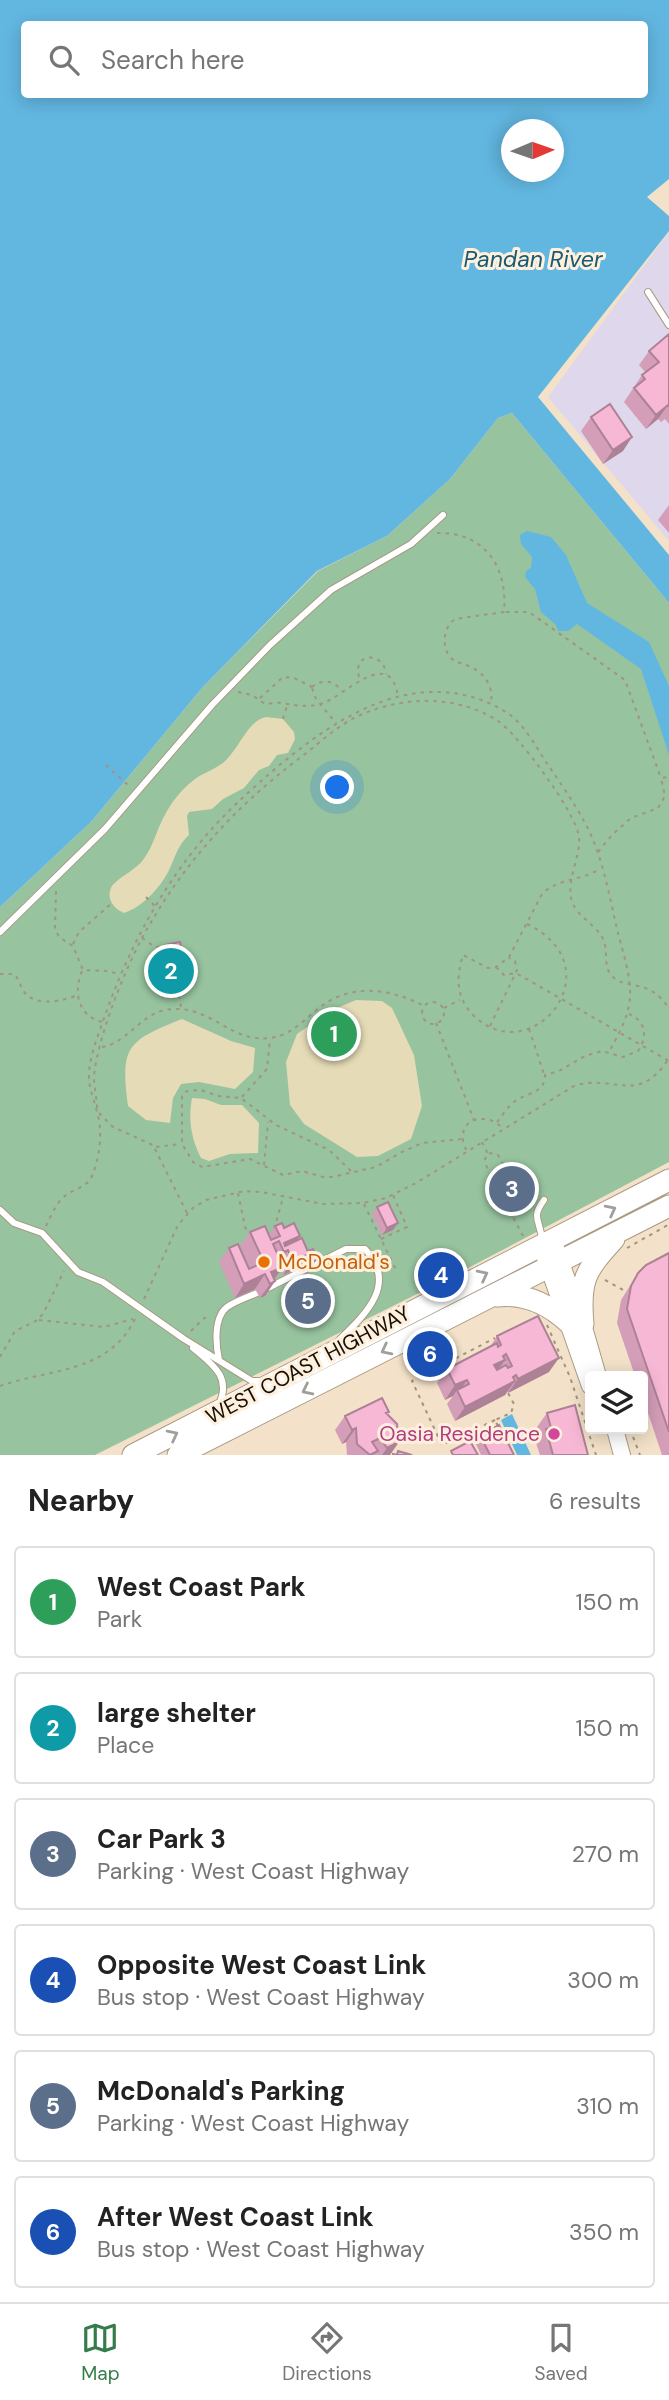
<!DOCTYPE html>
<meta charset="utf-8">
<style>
:root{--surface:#fff;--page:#f2f2f2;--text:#222;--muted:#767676;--line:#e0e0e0;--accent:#347c49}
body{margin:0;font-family:"DM Sans",sans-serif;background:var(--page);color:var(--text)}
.controls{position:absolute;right:21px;bottom:21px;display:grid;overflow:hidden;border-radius:7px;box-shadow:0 4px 18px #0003}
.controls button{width:63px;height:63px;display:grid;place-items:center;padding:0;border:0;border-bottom:2px solid var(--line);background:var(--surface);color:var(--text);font:35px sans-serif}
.compass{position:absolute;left:501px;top:119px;width:63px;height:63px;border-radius:50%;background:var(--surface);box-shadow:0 4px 18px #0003;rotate:88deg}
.you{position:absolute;left:338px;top:788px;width:24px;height:24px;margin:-18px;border:5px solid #fff;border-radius:50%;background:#1a73e8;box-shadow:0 0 0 10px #1a73e833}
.badge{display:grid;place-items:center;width:46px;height:46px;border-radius:50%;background:var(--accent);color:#fff;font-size:23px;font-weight:700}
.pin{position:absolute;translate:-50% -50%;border:4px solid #fff;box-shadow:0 2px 7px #0006}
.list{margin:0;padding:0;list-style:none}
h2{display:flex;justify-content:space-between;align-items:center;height:91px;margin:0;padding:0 28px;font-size:30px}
h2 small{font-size:23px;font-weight:400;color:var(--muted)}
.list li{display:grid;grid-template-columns:46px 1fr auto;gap:21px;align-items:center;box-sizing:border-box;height:112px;margin:0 14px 14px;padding:0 14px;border:2px solid var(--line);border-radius:7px}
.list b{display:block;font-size:26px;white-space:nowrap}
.list p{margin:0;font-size:23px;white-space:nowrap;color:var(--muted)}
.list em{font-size:23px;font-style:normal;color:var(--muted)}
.icon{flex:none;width:38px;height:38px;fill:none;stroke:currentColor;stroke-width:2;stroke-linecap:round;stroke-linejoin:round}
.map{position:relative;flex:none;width:669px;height:1455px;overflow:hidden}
.search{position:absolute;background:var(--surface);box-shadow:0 4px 18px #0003;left:21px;right:21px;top:21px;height:77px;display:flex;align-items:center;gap:18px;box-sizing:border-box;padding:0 24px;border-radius:7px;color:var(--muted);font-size:26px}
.sheet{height:847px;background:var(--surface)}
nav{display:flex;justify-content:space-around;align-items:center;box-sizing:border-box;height:98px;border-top:2px solid var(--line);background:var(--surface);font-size:19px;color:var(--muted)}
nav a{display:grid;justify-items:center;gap:4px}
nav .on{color:var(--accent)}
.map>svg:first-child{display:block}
.industrial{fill:#dfd7ec}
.green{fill:#97c39f}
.sand{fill:#e5dbb6}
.water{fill:#62b7e1;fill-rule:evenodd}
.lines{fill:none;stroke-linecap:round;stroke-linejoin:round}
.lane-casing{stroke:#aa9a82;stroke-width:8}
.secondary-casing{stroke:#aa9a82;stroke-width:18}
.highway-casing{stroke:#aa9a82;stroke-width:23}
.path{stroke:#a19481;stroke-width:2;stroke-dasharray:3.5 5;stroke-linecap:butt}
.lane{stroke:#fff;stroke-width:6}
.secondary{stroke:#fff;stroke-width:16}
.highway{stroke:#fff;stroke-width:21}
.wall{fill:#d49eb8}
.shaded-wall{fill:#ad8196}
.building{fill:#f7b8d6;stroke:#ad8196;stroke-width:2;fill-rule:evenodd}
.oneway{stroke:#a19f9b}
.food-dot{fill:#e8710a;stroke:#fef0dc;stroke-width:2.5}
.hotel-dot{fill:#d1479c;stroke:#fef0dc;stroke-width:2.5}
.labels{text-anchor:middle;stroke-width:6;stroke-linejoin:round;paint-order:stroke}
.food-label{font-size:21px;fill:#c56008;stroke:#fef0dc;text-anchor:start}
.street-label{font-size:21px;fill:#140f06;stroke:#fef0dc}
.hotel-label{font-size:21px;fill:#b23c85;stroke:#fef0dc;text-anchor:end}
.water-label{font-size:23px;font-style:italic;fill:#175a76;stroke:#fef0dc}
</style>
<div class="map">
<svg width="669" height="1455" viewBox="0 0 669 1455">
<rect width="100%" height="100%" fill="#f3e2c9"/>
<path class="industrial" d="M669,232v309l-121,-144z"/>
<path class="green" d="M512,413l157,190v559l-218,115 -356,178h-95v-548l91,-85 111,-134 116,-117 69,-35 63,-57 48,-61z"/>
<path class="sand" d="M266,717l17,2 11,13 1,7 -7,14 -11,2 -8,11 -10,4 -15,18 -21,11 -11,10 -23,3 -2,4 2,19c-11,10 -13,20 -19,33 -8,18 -27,39 -46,45 -10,-4 -18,-14 -13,-25 4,-9 25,-18 32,-28 11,-14 14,-33 24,-49 6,-11 18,-25 28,-32 11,-8 23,-10 32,-20 13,-13 22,-39 39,-42z
M356,1000l26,1 10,7 22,47 8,51 -11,33 -33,17 -21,1 -53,-33 -14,-19 -4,-43 11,-28 33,-23z
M182,1019l49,22 24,7 -2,24 -18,17 -36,-7 -18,2 -8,14 -3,25 -24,-3 -18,-14c-8,-60 -1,-65 54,-87z
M192,1098l13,1 16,6h21l17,18 -1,30 -28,1 -21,7 -8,-3c-10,-20 -13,-38 -9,-60z"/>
<path class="water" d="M0,0h669v179l-22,18 22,19v15l-131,166 131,158v48l-157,-190 -14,5 -48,61 -63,57 -70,35 -115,117 -111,134 -91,85zM24,24h620v70h-620zM512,130h42v42h-42z
M527,531l24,6 15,18 21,48 62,39 20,44v69l-28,-86 -64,-45 -9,7h-10l-2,-6 -15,-13 -6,-23 -10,-12 1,-6 5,-3 1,-11 -11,-13 -1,-9z
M512,1414l19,41h-14l-16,-35z"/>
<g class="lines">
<g class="lane-casing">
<path id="lane" d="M648,292l21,33
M0,932l105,-103 107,-124 58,-60 61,-55 80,-46 32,-29
M0,1210l14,13 28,10 36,39 25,10 81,57 68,42h9
M542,1241c-1,-21 -12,-22 2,-41
M268,1288l78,-39h19c33,35 1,65 -26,91
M193,1348c19,16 39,29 26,56
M219,1360c-3,-14 -6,-42 8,-53 9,-6 21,-10 30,-14"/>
</g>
<g class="secondary-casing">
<path id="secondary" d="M553,1240l30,84 15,52
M541,1246l49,140
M615,1429l7,26"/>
</g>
<g class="highway-casing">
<path id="highway" d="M497,1296c29,-3 52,8 73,28
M583,1324c-4,-44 2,-53 31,-85
M133,1455l536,-275
M178,1455l491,-249"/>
</g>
<path class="path" d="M437,533c48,-1 71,34 67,79l-49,7c-12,8 -14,29 -4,39 4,4 10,5 15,7 16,5 28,20 25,37
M506,612h23l96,68 36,98
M359,677c-7,-25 25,-26 27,-3
M312,687c11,-9 23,-6 31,5
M312,688l4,11 20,24
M238,692l14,3 13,9c6,0 12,-2 17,-1 13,2 25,5 38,1 23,-5 70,-61 78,-7
M260,698l23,-21 11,1 18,9
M283,719l4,-13
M106,765l24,22
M598,852l14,-17 19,-17 27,-10 7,-12 -4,-18 8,-1
M56,891l-1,38 4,8 14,9 10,24 24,1 12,3
M146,897l9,9
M527,924c90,43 5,149 -54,91 -17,-18 -17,-37 -10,-60l25,13 8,-1 13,-10 33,-63c16,-16 39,-13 58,-25
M142,938l13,9h10
M73,944l6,-12 33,-29
M157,949l6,32 4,3 14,-2
M496,967l8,8 12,-2 153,88
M82,971c-9,21 -4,45 20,51
M0,974h14c6,6 6,13 11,19 12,14 38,8 53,2
M422 1013a11 11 0 1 1 22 0a11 11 0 1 1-22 0Z
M181,1007l-3,-17 4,-10v-8
M444,1008l16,-8
M436,1023l38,97
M490,1026l27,-56 -2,-9 -6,-3
M529,1029l15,45
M102,1047c25,-4 38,-32 63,-37 45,-8 63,33 105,28 20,-2 34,-18 49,-30 31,-25 71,-20 105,-2
M242,1097l25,-28 3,-30
M97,1108c0,-10 -3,-20 -3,-31 3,-38 30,-105 48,-139 40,-73 90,-128 155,-178 18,-13 35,-30 55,-41 45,-23 103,-26 146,2 20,13 79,93 81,116 2,21 -15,46 -6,67 7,15 25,22 31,37 4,11 -1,26 8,35 14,15 38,1 57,33
M99,1113l14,14 40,18 34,68
M497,1122c6,-7 12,-18 20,-22 12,-8 28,-7 28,-25l14,-4 26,-15 17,-5 21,6 15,-6c10,-14 8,-30 -9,-37
M482,1142l6,12 -3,5 2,9 36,68
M156,1147l25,-3
M466,1150c-1,-3 -3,-7 -3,-11 -2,-24 28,-25 39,-11
M489,1153l9,2 11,20
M264,1165l4,-43
M351,1171l-22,-21 -53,-25 -35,-27 -23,-2 -17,-6 -14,1 -5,4v49l11,18 9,5 48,-8 33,16 19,-4 21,6h9l44,-10 26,-15 20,-9 40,-4
M238,1193l7,34 4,7
M364,1204l33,68
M46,1226c5,-10 10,-23 19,-30 9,-8 22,-8 27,-20 8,-19 11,-45 5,-64 -3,-14 -9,-24 -8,-40 2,-21 11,-42 18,-62 28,-78 70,-150 130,-207 53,-49 125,-113 201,-111 25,0 58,10 77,27 12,11 22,29 31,43 13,19 27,39 38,59 19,34 25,75 34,112 5,20 13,43 12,64 -1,20 -12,38 -21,55
M274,1229l9,-31
M381,1239l26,-12 -14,-32
M627,1248l41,-23
M605,1280l20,11
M144,1299l34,-74 15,-17 13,-8 38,-9 17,1 62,12 40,-1 23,-5 30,-15 158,-97c39,-13 64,21 95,-28
M39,1320l65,7 29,-8
M547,1325l23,52 26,78
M191,1331l12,-12 7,-4
M0,1357l15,-26 23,-11 6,-8 20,-41
M408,1357l10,20
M0,1386c51,-18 109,-12 136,-69
M495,1420l-53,25 -30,-64 83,-43
M498,1426l-3,-6 16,-7 3,-9 -6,-11
M630,1429l10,26"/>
<use href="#lane" class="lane"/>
<use href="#secondary" class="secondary"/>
<use href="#highway" class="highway"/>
</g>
<path class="wall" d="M669,334v90l-4,-5 -4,3 -3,-3 -12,10 -22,-27 18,-27 4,-2 -7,-8 10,-14z
M591,417l32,34 -20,13 -22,-33z
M669,505v28l-11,-13z
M165,945l14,33 -14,2 -5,-28z
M377,1207l21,16 -5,7 -11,5 -10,-21z
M275,1226l9,2 16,8 -4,5 6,-3 13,25 -5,3 -4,-8 -7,10 -16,7 -2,-5 -7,10 1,1 -10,15 -5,2 -5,-9 -20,9 -16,-36 10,-14 21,20 -10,-22 10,-14 19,3z
M669,1253v202h-7l-19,-57v-22h-8l-18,-53 4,-23 17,-27z
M497,1336l52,36 -41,21v-2l-3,4 -50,26 -8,-17 6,-8 -8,4 -8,-17 10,-14 43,-22z
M547,1413l41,42h-48l-4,-12 4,-5 -3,-11z
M387,1414l3,41h-43l-1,-13 -4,2 -7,-14 10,-14z
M480,1435l34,20h-33l-6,-13z"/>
<path class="shaded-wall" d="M668,405l-10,14 -12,10 10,-14z
M632,437l-9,14 -20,13 10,-14z
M185,970l-6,8 -14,2 5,-7z
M398,1223l-5,7 -11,5 5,-7z
M300,1236l-10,14h-2l-10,14 -4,2 10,-14v-9z
M309,1254l-10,14 -16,7 10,-14z
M283,1267l-10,14 -2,-9z
M265,1274l-10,15 -20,9 9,-14z
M275,1281l-10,15 -5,2 10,-14z
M506,1354l-5,8 4,-2 -10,14 -1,-9 9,-9z
M559,1358l-10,14 -41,21 10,-14z
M516,1375l-5,8 4,-2 -10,14 -50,26 10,-14z
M467,1380l-9,13 -1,-3 -4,6 -8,4 10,-15z
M356,1428l-10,14 -4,2 10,-14z
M399,1442l-9,13h-8l5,-7z"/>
<path class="building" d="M669,334v72l-1,-1 -12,10 -22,-27 11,-9 -3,-4 17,-13 -10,-11z
M610,404l22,33 -19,13 -22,-33z
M180,942l5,28 -15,3 -5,-28z
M388,1202l10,21 -11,5 -10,-21z
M282,1223l2,5 10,-5 6,13 -16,7 1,3 17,-8 7,16 -16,7 -5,-11 -4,2 -5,-11 -6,3 10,23 -12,5 4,9 -5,3 -5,-10 -21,10 -15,-36 9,-4 11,25 15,-7 -14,-30 15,-6 6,14 9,-4 -5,-10z
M313,1249l4,11 -5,2 -4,-11z
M669,1253v179l-42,-123 4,-23 7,-13 8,-8z
M538,1316l21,42 -41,21 -2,-4 -3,2 2,4 -50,26 -8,-17 12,-6 -2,-4 -12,5 -8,-16 50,-26 1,4 3,-2 -4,-9zM506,1354l6,12 -4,2 -2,-3 -9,5 -3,-5 11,-5 -2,-4z
M382,1398l7,14 -3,1 11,11 2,18 -12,6 -7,-10 -8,4 6,9 -8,4 -13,-11 -1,-16 -4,2 -7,-14z
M575,1405l13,50h-35l-7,-26 5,-1 -4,-15z
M499,1425l15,30h-24l-10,-20z
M470,1441l8,14h-25l-2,-4z
M398,1451l14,4h-19v-1l4,1z"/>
<defs><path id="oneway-chevron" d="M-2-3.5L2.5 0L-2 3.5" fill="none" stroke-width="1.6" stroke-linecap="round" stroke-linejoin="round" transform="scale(1.75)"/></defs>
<g class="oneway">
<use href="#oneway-chevron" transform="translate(611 1210) rotate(-27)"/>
<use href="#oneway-chevron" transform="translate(483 1275) rotate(-27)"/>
<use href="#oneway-chevron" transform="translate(386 1350) rotate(153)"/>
<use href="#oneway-chevron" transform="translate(307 1390) rotate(154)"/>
<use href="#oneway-chevron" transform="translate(173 1435) rotate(-27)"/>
</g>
<circle class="food-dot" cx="264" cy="1262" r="7"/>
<circle class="hotel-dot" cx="554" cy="1434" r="7"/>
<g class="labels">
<g class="food-label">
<text x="278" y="1269">McDonald's</text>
</g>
<g class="street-label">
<text transform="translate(308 1365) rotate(-28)" y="7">WEST COAST HIGHWAY</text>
</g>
<g class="hotel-label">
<text x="540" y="1441">Oasia Residence</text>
</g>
<g class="water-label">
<text x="533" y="267">Pandan River</text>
</g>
</g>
</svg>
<div class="controls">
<button><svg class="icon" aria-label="layers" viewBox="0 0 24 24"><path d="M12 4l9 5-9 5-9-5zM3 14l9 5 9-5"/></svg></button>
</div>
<svg class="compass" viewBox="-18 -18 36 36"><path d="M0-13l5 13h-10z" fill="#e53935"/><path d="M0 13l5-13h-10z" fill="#767676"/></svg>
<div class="you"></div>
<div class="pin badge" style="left:334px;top:1034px;background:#2e9e5b">1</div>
<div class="pin badge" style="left:171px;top:971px;background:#0f9aa8">2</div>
<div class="pin badge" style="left:512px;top:1189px;background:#5c6f8a">3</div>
<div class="pin badge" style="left:441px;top:1275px;background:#1a4fb4">4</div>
<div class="pin badge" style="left:308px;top:1301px;background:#5c6f8a">5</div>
<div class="pin badge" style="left:430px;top:1354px;background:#1a4fb4">6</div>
<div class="search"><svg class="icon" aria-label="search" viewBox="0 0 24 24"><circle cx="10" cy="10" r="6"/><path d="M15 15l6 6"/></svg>Search here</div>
</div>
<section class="sheet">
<h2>Nearby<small>6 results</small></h2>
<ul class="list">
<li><span class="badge" style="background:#2e9e5b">1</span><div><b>West Coast Park</b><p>Park</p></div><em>150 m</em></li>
<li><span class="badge" style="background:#0f9aa8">2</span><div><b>large shelter</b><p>Place</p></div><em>150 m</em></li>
<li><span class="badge" style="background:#5c6f8a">3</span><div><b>Car Park 3</b><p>Parking · West Coast Highway</p></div><em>270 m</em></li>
<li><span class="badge" style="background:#1a4fb4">4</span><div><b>Opposite West Coast Link</b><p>Bus stop · West Coast Highway</p></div><em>300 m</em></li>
<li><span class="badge" style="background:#5c6f8a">5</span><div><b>McDonald's Parking</b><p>Parking · West Coast Highway</p></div><em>310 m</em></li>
<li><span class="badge" style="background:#1a4fb4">6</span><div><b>After West Coast Link</b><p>Bus stop · West Coast Highway</p></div><em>350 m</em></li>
</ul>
</section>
<nav>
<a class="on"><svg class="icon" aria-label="map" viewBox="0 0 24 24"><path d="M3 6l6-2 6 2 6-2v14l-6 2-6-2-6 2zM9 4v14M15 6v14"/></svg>Map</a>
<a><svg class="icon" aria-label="directions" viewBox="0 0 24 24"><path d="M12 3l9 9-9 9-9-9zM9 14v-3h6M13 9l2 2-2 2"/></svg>Directions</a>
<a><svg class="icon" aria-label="saved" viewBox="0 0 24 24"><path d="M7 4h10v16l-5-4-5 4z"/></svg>Saved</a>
</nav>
